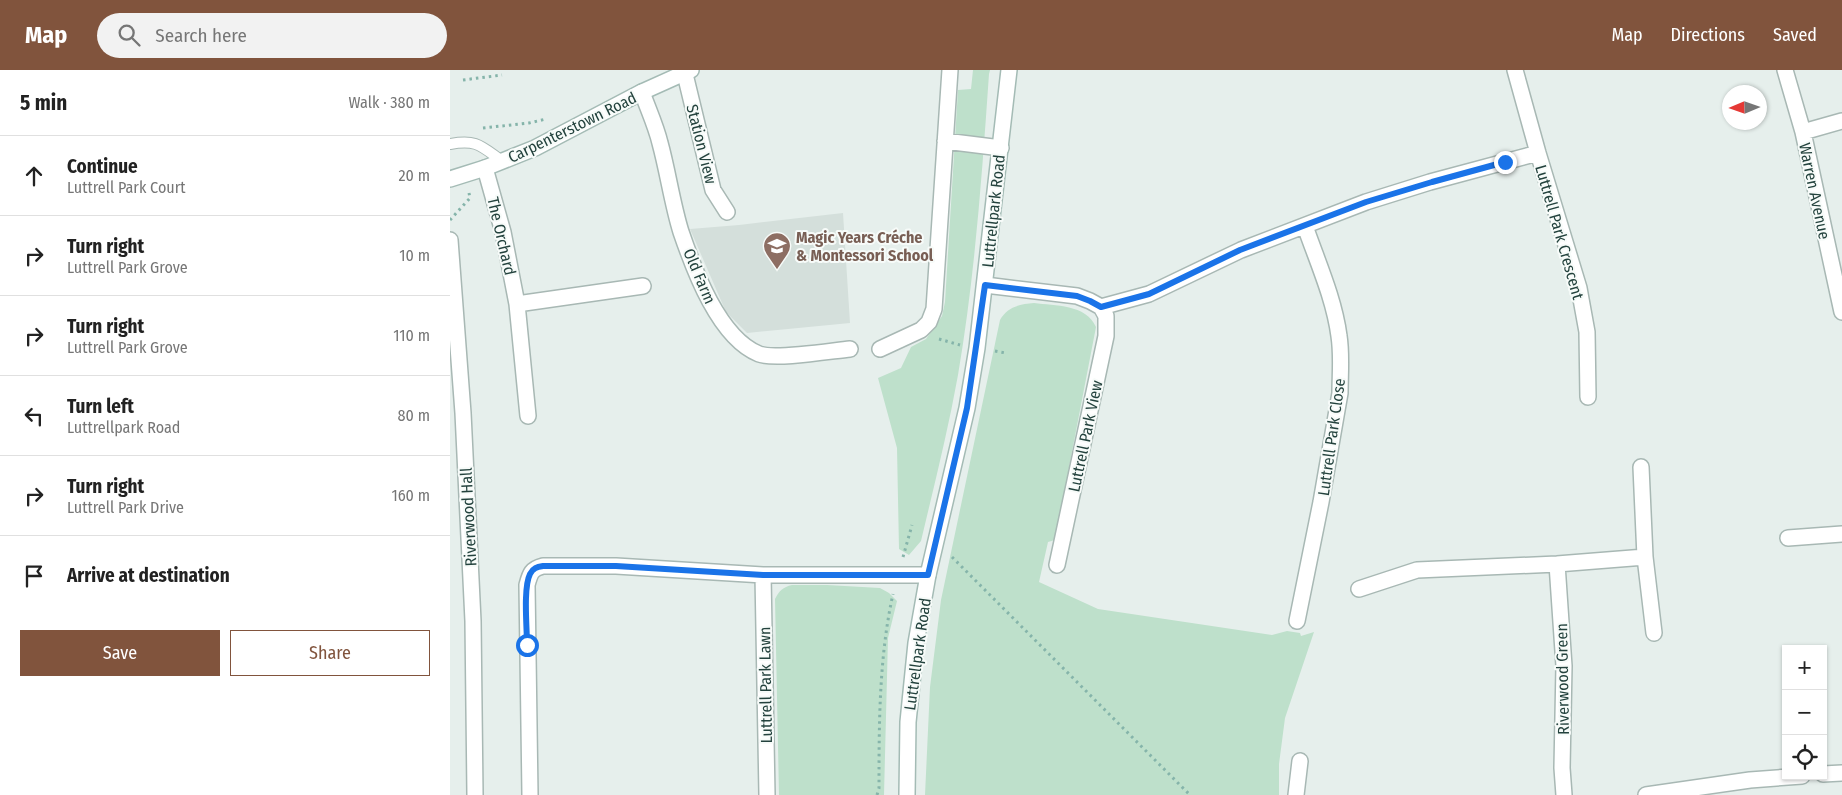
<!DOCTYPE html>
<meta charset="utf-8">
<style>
:root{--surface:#fff;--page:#f2f2f2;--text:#222;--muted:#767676;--line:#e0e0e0;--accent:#81543d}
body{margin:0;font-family:"Fira Sans Condensed",sans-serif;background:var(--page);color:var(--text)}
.controls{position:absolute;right:15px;bottom:15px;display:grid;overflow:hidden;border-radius:0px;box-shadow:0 1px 4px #0004}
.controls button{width:45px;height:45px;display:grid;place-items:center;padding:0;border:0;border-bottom:1px solid var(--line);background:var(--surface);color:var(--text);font:25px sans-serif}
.compass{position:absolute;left:1272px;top:15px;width:45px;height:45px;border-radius:50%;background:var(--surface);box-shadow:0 1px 4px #0004;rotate:268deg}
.stop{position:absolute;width:15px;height:15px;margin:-11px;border:4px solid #1a73e8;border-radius:50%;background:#fff}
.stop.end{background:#1a73e8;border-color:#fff;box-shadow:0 1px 5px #0008}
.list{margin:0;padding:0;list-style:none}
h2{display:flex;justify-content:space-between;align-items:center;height:65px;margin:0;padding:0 20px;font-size:21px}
h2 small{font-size:16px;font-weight:400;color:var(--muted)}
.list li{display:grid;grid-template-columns:32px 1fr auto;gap:15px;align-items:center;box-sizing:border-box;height:80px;padding:0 20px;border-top:1px solid var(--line)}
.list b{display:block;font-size:19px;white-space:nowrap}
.list p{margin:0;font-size:16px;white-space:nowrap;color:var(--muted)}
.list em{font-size:16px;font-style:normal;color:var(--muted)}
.actions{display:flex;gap:10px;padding:15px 20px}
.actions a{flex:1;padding:11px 0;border:1px solid var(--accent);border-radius:0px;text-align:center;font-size:18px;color:var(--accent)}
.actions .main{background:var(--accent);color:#fff}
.icon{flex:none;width:28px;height:28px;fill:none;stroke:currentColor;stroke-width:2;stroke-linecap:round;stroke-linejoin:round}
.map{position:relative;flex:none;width:1392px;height:725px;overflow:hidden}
header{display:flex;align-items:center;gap:30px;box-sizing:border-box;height:70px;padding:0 25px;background:var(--accent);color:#fff}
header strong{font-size:24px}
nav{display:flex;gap:28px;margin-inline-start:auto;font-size:18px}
.search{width:350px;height:45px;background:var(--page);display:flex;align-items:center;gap:12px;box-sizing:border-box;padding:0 18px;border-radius:28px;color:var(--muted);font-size:19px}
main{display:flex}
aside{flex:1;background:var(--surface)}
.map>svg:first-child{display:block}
.built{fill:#d4dfdb}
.green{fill:#bee0cb}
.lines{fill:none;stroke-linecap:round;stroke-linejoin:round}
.lane-casing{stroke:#a8b8b4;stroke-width:12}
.street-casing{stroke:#a8b8b4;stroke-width:18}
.secondary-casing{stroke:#a4bbb5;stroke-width:18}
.path{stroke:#85b4aa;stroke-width:3;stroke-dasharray:2.5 4;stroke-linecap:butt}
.lane{stroke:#fff;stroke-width:10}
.street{stroke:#fff;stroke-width:15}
.secondary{stroke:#fff;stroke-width:15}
.route{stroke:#1a73e8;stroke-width:6}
.labels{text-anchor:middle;stroke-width:4;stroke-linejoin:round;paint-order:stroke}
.street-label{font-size:16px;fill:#23423d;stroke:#f7fbf9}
.education-label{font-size:16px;font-weight:bold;fill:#785e54;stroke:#f7fbf9;text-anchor:start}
</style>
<header>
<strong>Map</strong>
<div class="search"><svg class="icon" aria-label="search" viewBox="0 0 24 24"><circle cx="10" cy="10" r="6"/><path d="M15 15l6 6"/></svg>Search here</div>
<nav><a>Map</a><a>Directions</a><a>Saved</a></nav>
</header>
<main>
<aside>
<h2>5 min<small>Walk · 380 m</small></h2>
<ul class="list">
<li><svg class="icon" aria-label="ahead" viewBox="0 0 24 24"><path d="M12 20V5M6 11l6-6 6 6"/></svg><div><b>Continue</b><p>Luttrell Park Court</p></div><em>20 m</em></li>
<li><svg class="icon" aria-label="right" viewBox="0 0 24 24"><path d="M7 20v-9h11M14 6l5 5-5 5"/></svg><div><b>Turn right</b><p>Luttrell Park Grove</p></div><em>10 m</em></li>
<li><svg class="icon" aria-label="right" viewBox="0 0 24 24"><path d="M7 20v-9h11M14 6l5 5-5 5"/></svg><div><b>Turn right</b><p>Luttrell Park Grove</p></div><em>110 m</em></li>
<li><svg class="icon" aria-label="left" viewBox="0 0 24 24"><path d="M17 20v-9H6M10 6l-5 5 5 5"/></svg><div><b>Turn left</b><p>Luttrellpark Road</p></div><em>80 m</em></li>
<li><svg class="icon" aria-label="right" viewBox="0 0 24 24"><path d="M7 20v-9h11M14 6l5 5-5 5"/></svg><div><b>Turn right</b><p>Luttrell Park Drive</p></div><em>160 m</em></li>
<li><svg class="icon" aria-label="arrive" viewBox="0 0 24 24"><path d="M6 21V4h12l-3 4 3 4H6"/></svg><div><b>Arrive at destination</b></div></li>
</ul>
<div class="actions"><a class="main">Save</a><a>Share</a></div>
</aside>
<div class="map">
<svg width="1392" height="725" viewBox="0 0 1392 725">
<rect width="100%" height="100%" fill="#e6efec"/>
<path class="built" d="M393,143l7,110 -103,10 -21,-21 -36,-83 49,-4z"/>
<path class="green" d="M523,0h17l-1,4c-7,101 -14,201 -31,301 -10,56 -24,111 -37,166l-12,14 -10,-6 -2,-101 -19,-70 23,-10 10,-21 15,-8 16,-23 3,-14 13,-212 13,-1z
M584,233c21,3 52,1 62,24l-41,213 -7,2 -9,40 59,27 174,26 15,-4 13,2 1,3 13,-4 -29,86 -6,46v31h-354l5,-108 11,-87 59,-280c7,-13 20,-16 34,-17z
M342,515h35l53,3 9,5 8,8 -9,37 -4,157h-105l-4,-196c4,-8 8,-12 17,-14z"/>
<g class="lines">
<g class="lane-casing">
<path id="lane" d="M0,74c27,-5 31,2 52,17"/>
</g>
<g class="street-casing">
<path id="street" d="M234,0l29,120 14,22
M1065,0l23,83 41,135 8,44 1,65
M1335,0l18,62 39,180
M192,22c6,17 14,34 18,51 8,29 12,60 21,89 13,38 38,106 78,122 16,6 71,-3 91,-5
M1353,62l39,-11
M495,71l56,7
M35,98l18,64 14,72 11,112
M0,170l13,173 10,208 2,174
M535,215l92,11 13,5 11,6 48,-13 92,-44 125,-48 64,-20 108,-29
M67,234l126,-18
M430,279l41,-19 8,-8 5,-13 16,-239
M1191,397l4,90 9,76
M1338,468l54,-4
M1107,494l7,102 -2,102 2,27
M607,495l49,-229v-20l-5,-9
M313,505l4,220
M909,519l58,-19 140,-6 88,-7
M847,551l24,-119 19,-109c0,-19 2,-38 -1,-57 -5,-38 -22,-75 -34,-110
M1373,704l19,-1
M80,725l-3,-210c3,-11 4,-16 16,-19h73l147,9h165
M846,725l4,-34
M1196,725l104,-15 52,-4"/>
</g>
<g class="secondary-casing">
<path id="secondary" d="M0,109l35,-11 50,-20 107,-56 49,-22
M457,725l1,-73 8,-79 12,-68 39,-167 10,-60 32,-278"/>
</g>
<path class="path" d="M13,10l39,-5
M33,58l46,-5 17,-4
M0,150l20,-22 -1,-5
M489,269l21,6
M545,281l11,2
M453,487l9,-32
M502,487l238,238
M427,725l2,-7c0,-64 0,-131 14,-194"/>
<use href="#lane" class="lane"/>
<use href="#street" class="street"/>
<use href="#secondary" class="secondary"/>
</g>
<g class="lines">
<path class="route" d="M77,575c0,-17 -4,-57 3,-71 3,-6 7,-7 13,-8h73l147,9h165l39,-167 18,-123 92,11 13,5 11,6 48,-13 91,-44 126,-48 66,-20 73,-20"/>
</g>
<defs>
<g id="school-pin" transform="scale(1.4375)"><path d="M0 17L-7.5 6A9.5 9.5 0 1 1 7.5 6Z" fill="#8d6e63" stroke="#f7fbf9"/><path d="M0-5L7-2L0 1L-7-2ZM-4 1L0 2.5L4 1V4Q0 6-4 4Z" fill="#fff"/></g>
</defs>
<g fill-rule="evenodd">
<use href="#school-pin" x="327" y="176"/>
</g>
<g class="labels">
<g class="street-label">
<text transform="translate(122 57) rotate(-26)" y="6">Carpenterstown Road</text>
<text transform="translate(252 74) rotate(76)" y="6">Station View</text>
<text transform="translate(1365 121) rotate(78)" y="6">Warren Avenue</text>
<text transform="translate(543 141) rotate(-84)" y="6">Luttrellpark Road</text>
<text transform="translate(1110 162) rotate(74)" y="6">Luttrell Park Crescent</text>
<text transform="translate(52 166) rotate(77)" y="6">The Orchard</text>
<text transform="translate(250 206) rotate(67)" y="6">Old Farm</text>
<text transform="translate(635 366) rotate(-78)" y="6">Luttrell Park View</text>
<text transform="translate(881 367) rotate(-82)" y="6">Luttrell Park Close</text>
<text transform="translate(18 447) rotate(-93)" y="6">Riverwood Hall</text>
<text transform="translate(467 584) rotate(-82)" y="6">Luttrellpark Road</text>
<text transform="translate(1112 609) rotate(-91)" y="6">Riverwood Green</text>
<text transform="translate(315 615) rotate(-91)" y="6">Luttrell Park Lawn</text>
</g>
<g class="education-label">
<text x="346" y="173">Magic Years Créche<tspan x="346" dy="18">&amp; Montessori School</tspan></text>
</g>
</g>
</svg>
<div class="controls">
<button>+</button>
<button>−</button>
<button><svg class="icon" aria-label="locate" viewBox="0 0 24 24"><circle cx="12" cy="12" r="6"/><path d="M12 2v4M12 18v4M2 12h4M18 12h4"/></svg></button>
</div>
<svg class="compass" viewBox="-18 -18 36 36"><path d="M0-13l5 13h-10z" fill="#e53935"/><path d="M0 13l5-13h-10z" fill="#767676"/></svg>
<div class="stop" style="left:77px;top:575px"></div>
<div class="stop end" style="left:1055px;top:92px"></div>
</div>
</main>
